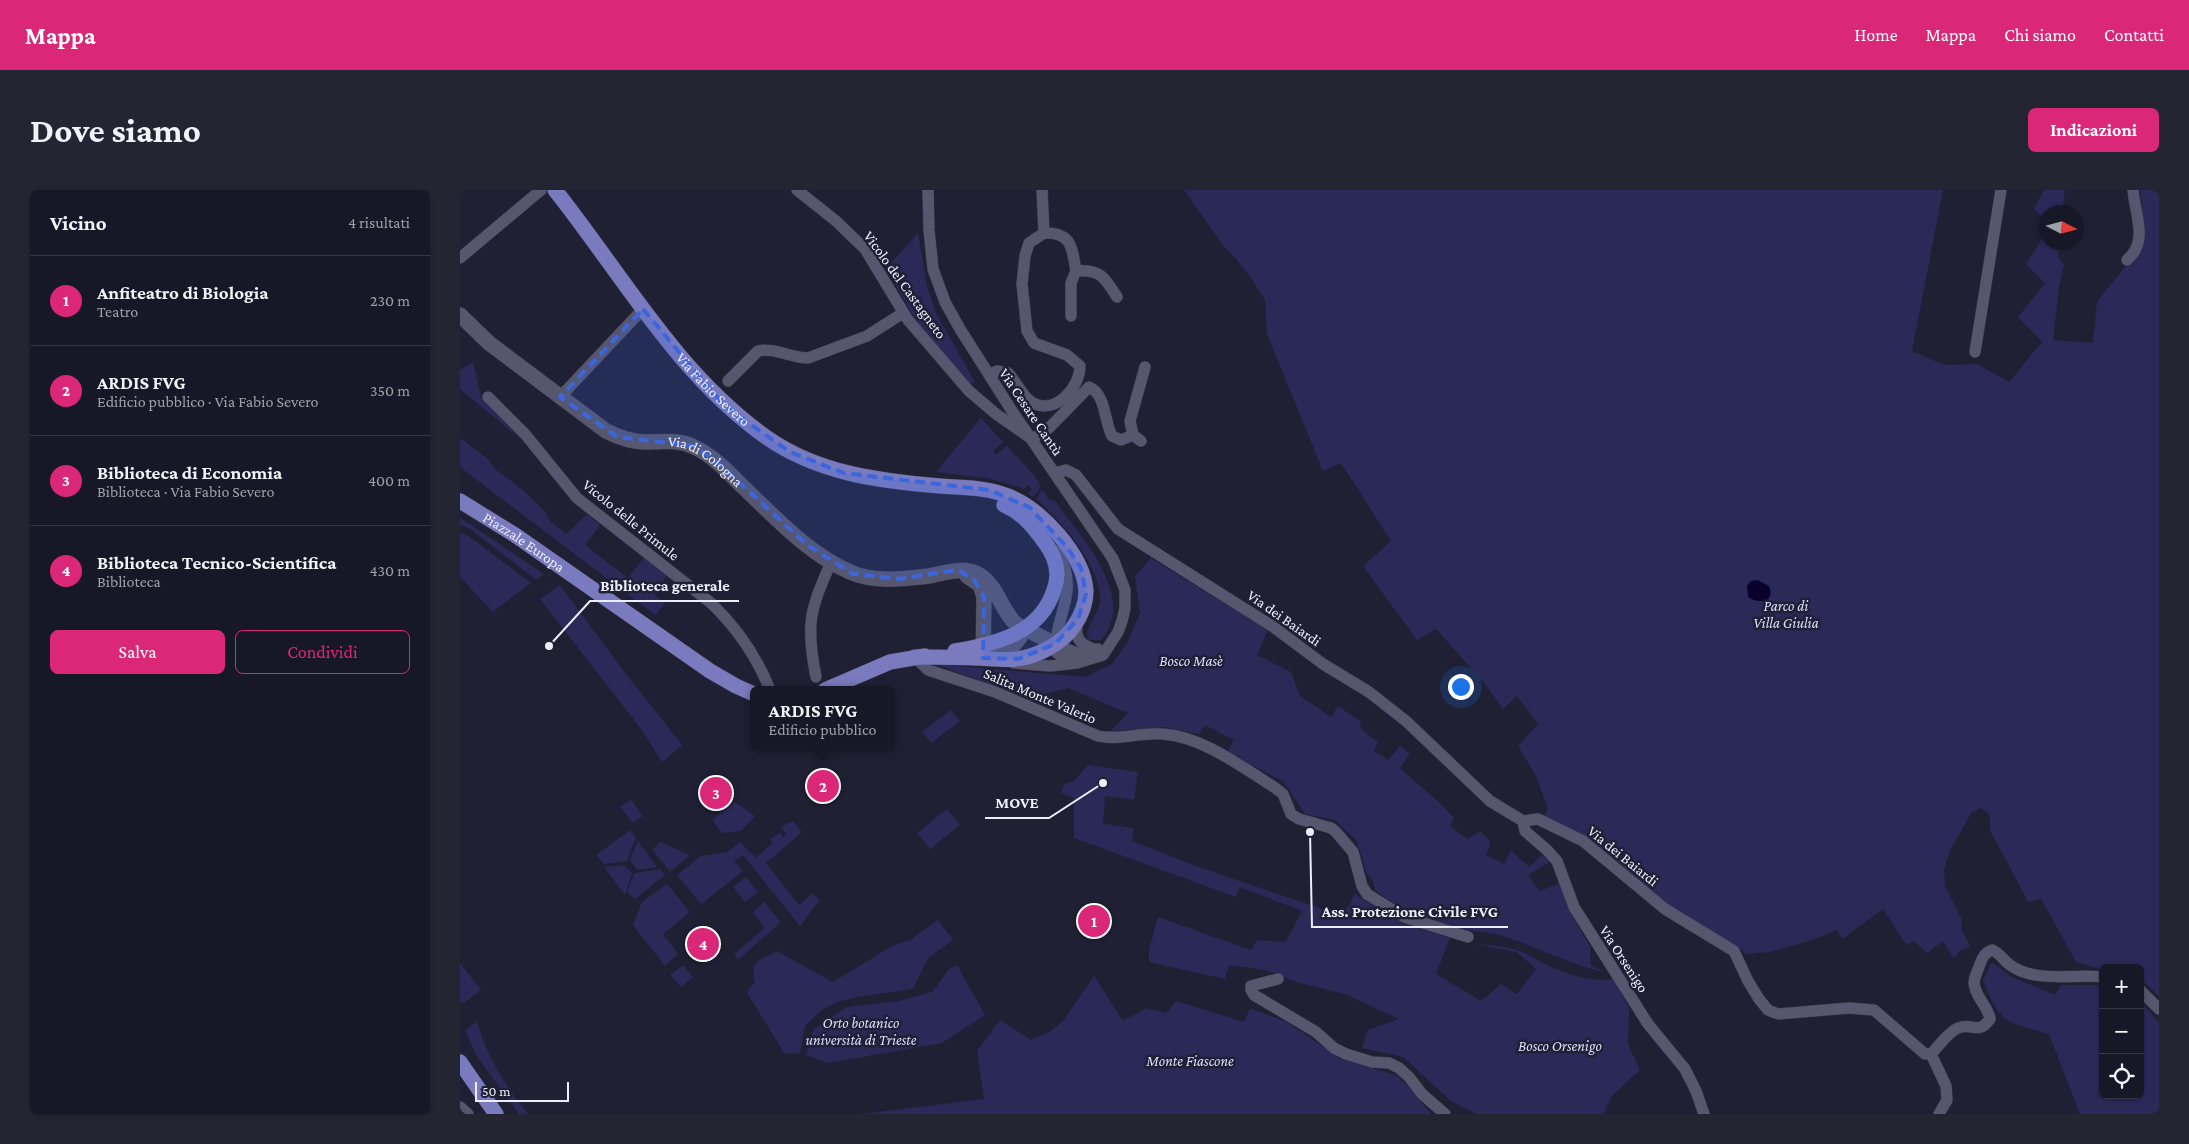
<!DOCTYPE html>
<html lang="it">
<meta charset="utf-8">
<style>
:root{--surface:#171827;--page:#242533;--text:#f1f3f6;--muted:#9ea0a7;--line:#363744;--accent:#db2777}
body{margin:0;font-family:"Crimson Pro",serif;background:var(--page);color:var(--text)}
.controls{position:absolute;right:15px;bottom:15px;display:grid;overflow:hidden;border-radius:8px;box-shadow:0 1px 4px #0004}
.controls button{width:45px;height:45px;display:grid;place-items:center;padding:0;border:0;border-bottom:1px solid var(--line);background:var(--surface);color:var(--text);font:25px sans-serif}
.compass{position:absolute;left:1579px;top:15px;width:45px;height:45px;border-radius:50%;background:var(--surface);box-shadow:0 1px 4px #0004;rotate:96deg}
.scale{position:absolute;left:15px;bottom:12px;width:94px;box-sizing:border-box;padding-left:5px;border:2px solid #eceefb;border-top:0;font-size:14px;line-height:18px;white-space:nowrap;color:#eceefb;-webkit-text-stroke:4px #1f2034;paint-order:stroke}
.you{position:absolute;left:1000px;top:496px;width:18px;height:18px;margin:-12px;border:4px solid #fff;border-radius:50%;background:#1a73e8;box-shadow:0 0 0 8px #1a73e833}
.badge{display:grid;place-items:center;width:32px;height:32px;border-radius:50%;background:var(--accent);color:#fff;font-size:16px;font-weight:700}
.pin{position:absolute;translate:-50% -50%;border:2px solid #fff;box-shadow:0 1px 5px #0006}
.popup{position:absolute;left:290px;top:496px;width:145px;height:65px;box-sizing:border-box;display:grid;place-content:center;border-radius:8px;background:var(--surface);filter:drop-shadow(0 1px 4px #0005);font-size:16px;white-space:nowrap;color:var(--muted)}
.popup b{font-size:19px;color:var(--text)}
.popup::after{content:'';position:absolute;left:50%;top:100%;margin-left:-10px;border:10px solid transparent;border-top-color:var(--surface)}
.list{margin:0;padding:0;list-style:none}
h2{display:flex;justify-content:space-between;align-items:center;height:65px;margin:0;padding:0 20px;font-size:21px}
h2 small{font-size:16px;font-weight:400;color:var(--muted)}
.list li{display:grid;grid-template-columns:32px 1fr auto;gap:15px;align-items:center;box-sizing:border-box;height:90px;padding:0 20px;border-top:1px solid var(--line)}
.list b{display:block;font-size:19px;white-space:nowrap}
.list p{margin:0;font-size:16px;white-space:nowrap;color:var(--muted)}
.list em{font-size:16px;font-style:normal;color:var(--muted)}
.actions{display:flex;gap:10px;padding:15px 20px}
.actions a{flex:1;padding:11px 0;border:1px solid var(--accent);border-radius:8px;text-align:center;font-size:18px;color:var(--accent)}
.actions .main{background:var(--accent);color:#fff}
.icon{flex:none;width:28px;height:28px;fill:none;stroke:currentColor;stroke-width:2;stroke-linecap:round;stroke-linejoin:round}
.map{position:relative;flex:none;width:1699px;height:924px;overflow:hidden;border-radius:8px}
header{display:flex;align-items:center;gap:30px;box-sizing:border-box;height:70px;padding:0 25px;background:var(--accent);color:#fff}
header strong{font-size:24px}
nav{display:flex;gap:28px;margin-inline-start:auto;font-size:18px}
.intro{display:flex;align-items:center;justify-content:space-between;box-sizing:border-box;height:120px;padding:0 30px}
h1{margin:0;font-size:35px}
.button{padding:12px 22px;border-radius:8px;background:var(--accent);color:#fff;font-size:18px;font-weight:700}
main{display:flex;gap:30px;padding:0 30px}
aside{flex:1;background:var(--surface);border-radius:8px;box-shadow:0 1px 4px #0004}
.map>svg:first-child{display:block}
.green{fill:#2a2958}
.water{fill:#09012c}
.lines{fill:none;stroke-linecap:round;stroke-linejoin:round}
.street-casing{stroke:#3b3b4c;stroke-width:12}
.secondary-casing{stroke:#3b3b4c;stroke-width:16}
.primary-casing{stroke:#3b3b4c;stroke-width:16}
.street{stroke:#56576e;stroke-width:11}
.secondary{stroke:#56576e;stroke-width:15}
.primary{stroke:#797bbe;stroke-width:15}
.marked{fill:#3c66dd;fill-opacity:0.2;stroke:#3c66dd;stroke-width:4;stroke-dasharray:10 6;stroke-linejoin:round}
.labels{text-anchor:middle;stroke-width:5;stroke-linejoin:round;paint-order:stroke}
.street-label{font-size:15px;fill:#eceefb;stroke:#1f2034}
.park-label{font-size:15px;font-style:italic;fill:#daddff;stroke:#1f2034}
.leader{fill:none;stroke:#eceefb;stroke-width:2}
.callout-dot{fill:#eceefb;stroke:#1f2034;stroke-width:2}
.callout-label{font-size:16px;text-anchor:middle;font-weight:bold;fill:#eceefb;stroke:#1f2034;stroke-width:5;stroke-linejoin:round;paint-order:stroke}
</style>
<header>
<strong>Mappa</strong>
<nav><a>Home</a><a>Mappa</a><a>Chi siamo</a><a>Contatti</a></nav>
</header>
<div class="intro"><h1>Dove siamo</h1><a class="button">Indicazioni</a></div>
<main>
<aside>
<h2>Vicino<small>4 risultati</small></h2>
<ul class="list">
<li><span class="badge">1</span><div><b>Anfiteatro di Biologia</b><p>Teatro</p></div><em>230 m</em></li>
<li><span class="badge">2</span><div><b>ARDIS FVG</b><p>Edificio pubblico · Via Fabio Severo</p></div><em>350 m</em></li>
<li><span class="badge">3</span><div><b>Biblioteca di Economia</b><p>Biblioteca · Via Fabio Severo</p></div><em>400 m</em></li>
<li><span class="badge">4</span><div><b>Biblioteca Tecnico-Scientifica</b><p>Biblioteca</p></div><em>430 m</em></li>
</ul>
<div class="actions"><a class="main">Salva</a><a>Condividi</a></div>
</aside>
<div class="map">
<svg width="1699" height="924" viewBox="0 0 1699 924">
<rect width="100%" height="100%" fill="#1f2034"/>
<path class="green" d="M724,0h759l-31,161 32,14 33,-1 32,18 33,-40 -24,-25 27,-34 -19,-19 20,-32v10l13,1 -1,13 6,9 -5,21 -6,54 40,3 4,-42 47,-57 1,-19 -5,-35h19v806l-15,-14 -4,-1v-13h-37v2l-27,-8 -35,-63 -13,3 -38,-72v-14l-8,-8 -10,4 -22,38 -6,20 1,16 17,34 -1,9 9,17 -11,5 -5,8 -11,-18 -16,12 -13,-12 -8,4 -23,-36 -41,30 -5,-9 -25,10 -42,12 -25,2 -5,-6 -72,-42 -84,-70 -41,-18 5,-9 -12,-33 -18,-30 20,-22 -21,-28 -14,13 -18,-25 -49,-55 -19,11 -54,-74 28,-25 -50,-78 -18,8 -56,-137 -2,-34 -14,-22 -17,-22 -10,-9z
M1584,0h21l-3,22h-16v8l-12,-11z
M458,43l9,53 9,27 39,69 -6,2 -51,-60 -32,-55z
M13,172l8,35 42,44 -63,-52v-19z
M521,228l22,24 -10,9 3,4 11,-9 27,29 7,11 -8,11 -5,-4 4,-4 -4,-4 -4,4 -32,-10 -56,-7z
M0,248l28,21 7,10 29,22 22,21 2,7 18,15 21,-20 13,11 -15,20 43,33 16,-20 23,17 -13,19 11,10 -10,11 -195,-148z
M582,299l8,11 5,1c24,34 84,96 46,139h-12c-7,-9 9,-25 11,-38 3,-34 -40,-83 -64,-103z
M0,328l7,4 77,52 -8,6 -67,-52 -9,-3z
M0,342l9,4 62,47 -38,29 -33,-35z
M691,368l117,72 -11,25 34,17 9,24 31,21 7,-11 22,15 1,8 17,13 -4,9 14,9 12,-14 10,8 -10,14 42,37 12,13 -4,8 17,13 13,-8 11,11 -5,13 18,9 7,-14 18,17 14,-13 7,8 -22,13 12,16 20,-8 7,23 23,41 1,18 13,7c-35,-7 -67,-25 -101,-36 -13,-4 -28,-4 -42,-7 -31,-6 -61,-19 -86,-39l-2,-9 -7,-9 -9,-31 -22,-21 -30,-6 -22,-33 -56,-28 7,-13 -29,-15 -6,9 -35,-7 -53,4 17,-18 -60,-25 -40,11 -93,-35 150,13 27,-13 14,-19 14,-31 -5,-38z
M100,395l60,81 62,79 -20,17 -21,-33 -101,-130z
M491,520l9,11 -29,22 -9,-11z
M628,575l50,7 -4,28 -29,-4 -2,28 30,4 -1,13 64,25 129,44h21l9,-16 46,29 49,15 -14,36 45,27 20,-17 16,10 19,-25 -20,-17 -42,-8c16,1 31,2 46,7 9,3 18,10 27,14 21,10 45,17 67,14l15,29 -1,36 12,26 -29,27 -7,17h-127l-26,-13 -48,-44 -41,-9 6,-18 31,-11 -54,-25 -45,-11 -35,-13 -36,-5 -4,14 -76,-17v-13l9,-32 93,33 6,-10 29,2 16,-31 -62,-24 -4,10 -162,-59v-40l-13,-5 3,-9 10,-3z
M171,609l12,17 -10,7 -13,-16z
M275,612l20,14 -14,15 -19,2 -10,-13z
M487,619l13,16 -30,24 -13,-16z
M333,631l9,11 -36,31 33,42 14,-12 6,8 -19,25 -57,-71 -9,6 9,10 -42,33 -24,-29 24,-19 26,-4 13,-10 16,16 17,-16 -3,-3 10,-6 3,4 3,-2 -5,-8z
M170,640l6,8 -9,23 -23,3 -8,-9z
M178,651l19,26 -20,3 -7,-10z
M201,652l28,13h1l-20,17 -18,-23z
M164,675l8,8 -7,22 -21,-28z
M200,679l5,6 -30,24 -8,-7 8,-19z
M286,687l12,15 -13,10 -12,-15z
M207,694l23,28 -27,22 15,20 -13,12 -32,-41 9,-23z
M304,712l17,20 -43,38 -4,-6 31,-26 -12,-16z
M478,730l15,20 -25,18 -15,31 -56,8 -19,5 -15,7 -18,17 -5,28 -16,-1 -36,-59v-5l7,-6 -2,-15 6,-8 18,-9 56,31 59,-36 18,-6z
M1532,772l20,15 43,18 6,-10h42v110h37v-95l19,23v91h-79l-31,-80c-43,-13 -48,-8 -66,-53z
M0,773l21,27 -17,13 -4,-1z
M223,775l10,12 -12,10 -11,-12z
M497,775l28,50 -43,28 -114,20 -22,-8 8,-26 33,-22 52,-6 33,-9 18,-24z
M634,786l29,45 23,-13 20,5 10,-12 68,21 6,-14 34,13 18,11 37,26 57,17 13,12 22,27h-570l123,-15 -7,-48 23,-31 31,20 18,-8 14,-11z
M17,832c10,34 29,65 51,92h-9l-43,-59 -11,-25z"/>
<path class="water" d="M1297,390l12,6c7,17 -11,18 -21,11l-1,-11 4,-5z"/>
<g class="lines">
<g class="street-casing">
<path id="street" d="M337,0l39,31 29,28 43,71 61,71 27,23 36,25 17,-11 40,-41c17,7 15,34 23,49l9,4 12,-5
M468,0l1,40 4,39 12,33 15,27 52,82 101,148 12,31v18l-3,13 -4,11 -15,23 -26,8 -27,3 -36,-3
M582,0l2,43c28,-1 28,15 32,38 25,-2 29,7 41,26
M0,68l81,-68
M1667,70c22,-19 8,-45 6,-70
M611,126v-33l5,-12
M1515,162l26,-162
M529,185l8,-4 11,2c8,8 15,25 25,30 23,12 47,-16 47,-37l-13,-11 -33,-12 -7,-12 -5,-47 3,-28 4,-13 15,-10
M268,191l30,-30c16,-4 33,7 50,7l59,-22 36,-23
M28,207l37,37 52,64 134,105c26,25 46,54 59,87
M100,207l83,-88
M681,251l-8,-6 -3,-14 15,-54
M594,283l12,-3 10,5 42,54 154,97 51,38 46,28 37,29 84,80 33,20 15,-2 45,22 82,68 69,42 14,30 11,18 9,11 10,4 71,-6 25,2 51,44h6c8,-8 16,-21 27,-26 14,-6 20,8 32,-9 -2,-13 -15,-22 -16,-36 0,-5 4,-13 6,-19 2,-6 5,-12 12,-14 8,3 11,10 18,15 24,18 65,9 93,12
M596,361c26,37 -1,64 -1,100l9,8 10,3
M618,431c-5,18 3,24 18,29
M595,454l22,9 21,-4
M455,467l13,13 67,22 103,44c20,5 43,-4 65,-2 40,3 77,32 111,53l9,7 8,20 8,5 32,9 5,4 17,20 9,34 5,8 37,23 64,20
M356,487c-10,-50 -7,-68 15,-114
M1063,631l2,10 22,19 10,11 17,46 74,117 37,45 11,22 8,23
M818,789l-27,7v4l3,5 62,37 18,16 12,6 26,8 17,1 10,5 10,9 13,17 23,20
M1680,800l19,19
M1471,864l15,32 1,14 -8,14
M0,917l8,7"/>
</g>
<g class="secondary-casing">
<g id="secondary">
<path id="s1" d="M0,125l29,28 117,88c12,6 25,11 39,11 17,0 33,-3 49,5 18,8 33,24 47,38 33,31 67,69 109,87 24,11 54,7 79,4 17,-3 36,-11 52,0 17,12 20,34 35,48l39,20"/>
<path d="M507,386l13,9 4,12 -1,61c24,-6 30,-7 42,-29"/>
</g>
</g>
<g class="primary-casing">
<g id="primary">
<path id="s2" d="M95,0c67,84 121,183 211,247 51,36 112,44 174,49 22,2 47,1 68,10 33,13 76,59 78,95 0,12 -5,25 -12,35 -11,17 -37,31 -58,33 -13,2 -27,-1 -41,-1 -20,-1 -40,-1 -60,-1"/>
<path id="s3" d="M0,311l55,34 195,136 26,15 18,8"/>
<path d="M495,461c40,-7 85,-17 99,-61 7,-18 1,-35 -11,-50 -11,-15 -21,-27 -39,-35"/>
<path d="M365,500l65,-28 35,-6"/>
<path d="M0,872l36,52"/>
</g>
</g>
<use href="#street" class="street"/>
<use href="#secondary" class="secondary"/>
<use href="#primary" class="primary"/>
</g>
<path class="marked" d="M183,119l72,86 25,22 50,35 54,21 145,17 40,17 38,40 14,21 5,26 -8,25 -23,25 -37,15 -35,-1 1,-61 -10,-17 -16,-10 -59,9 -46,-5 -46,-29 -90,-83 -23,-16 -77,-9 -57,-40z"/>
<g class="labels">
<g class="street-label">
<text transform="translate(445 95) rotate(54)" y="5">Vicolo del Castagneto</text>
<text dy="5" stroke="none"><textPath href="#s2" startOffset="255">Via Fabio Severo</textPath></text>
<text transform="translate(571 222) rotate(56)" y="5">Via Cesare Cantù</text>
<text dy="5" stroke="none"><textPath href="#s1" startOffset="294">Via di Cologna</textPath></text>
<text transform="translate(171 330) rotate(39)" y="5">Vicolo delle Primule</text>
<text dy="5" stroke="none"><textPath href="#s3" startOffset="76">Piazzale Europa</textPath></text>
<text transform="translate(824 428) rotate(35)" y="5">Via dei Baiardi</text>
<text transform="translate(580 506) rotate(23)" y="5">Salita Monte Valerio</text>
<text transform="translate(1163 666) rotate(39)" y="5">Via dei Baiardi</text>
<text transform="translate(1164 769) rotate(57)" y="5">Via Orsenigo</text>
</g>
<g class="park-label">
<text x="1326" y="421">Parco di<tspan x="1326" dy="17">Villa Giulia</tspan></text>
<text x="731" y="476">Bosco Masè</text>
<text x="401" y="838">Orto botanico<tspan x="401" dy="17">università di Trieste</tspan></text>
<text x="1100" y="861">Bosco Orsenigo</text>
<text x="730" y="876">Monte Fiascone</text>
</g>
</g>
<path class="leader" d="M89 456L130 411H279M643 593L589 628H525M850 642L852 737H1048"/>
<g class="callout-dot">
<circle cx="89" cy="456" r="5"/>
<circle cx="643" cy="593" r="5"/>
<circle cx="850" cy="642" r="5"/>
</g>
<g class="callout-label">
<text x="205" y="401">Biblioteca generale</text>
<text x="557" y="618">MOVE</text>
<text x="950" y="727">Ass. Protezione Civile FVG</text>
</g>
</svg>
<div class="controls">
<button>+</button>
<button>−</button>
<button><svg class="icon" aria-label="locate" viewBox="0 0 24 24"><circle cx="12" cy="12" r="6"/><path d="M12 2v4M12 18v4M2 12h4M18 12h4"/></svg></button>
</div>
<svg class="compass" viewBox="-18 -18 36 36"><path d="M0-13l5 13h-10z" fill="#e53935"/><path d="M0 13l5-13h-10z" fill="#9ea0a7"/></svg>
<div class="scale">50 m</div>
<div class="you"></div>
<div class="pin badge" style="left:634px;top:731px">1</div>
<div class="pin badge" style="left:363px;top:596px">2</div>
<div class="popup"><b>ARDIS FVG</b>Edificio pubblico</div>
<div class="pin badge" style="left:256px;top:603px">3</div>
<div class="pin badge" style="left:243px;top:754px">4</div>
</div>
</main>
